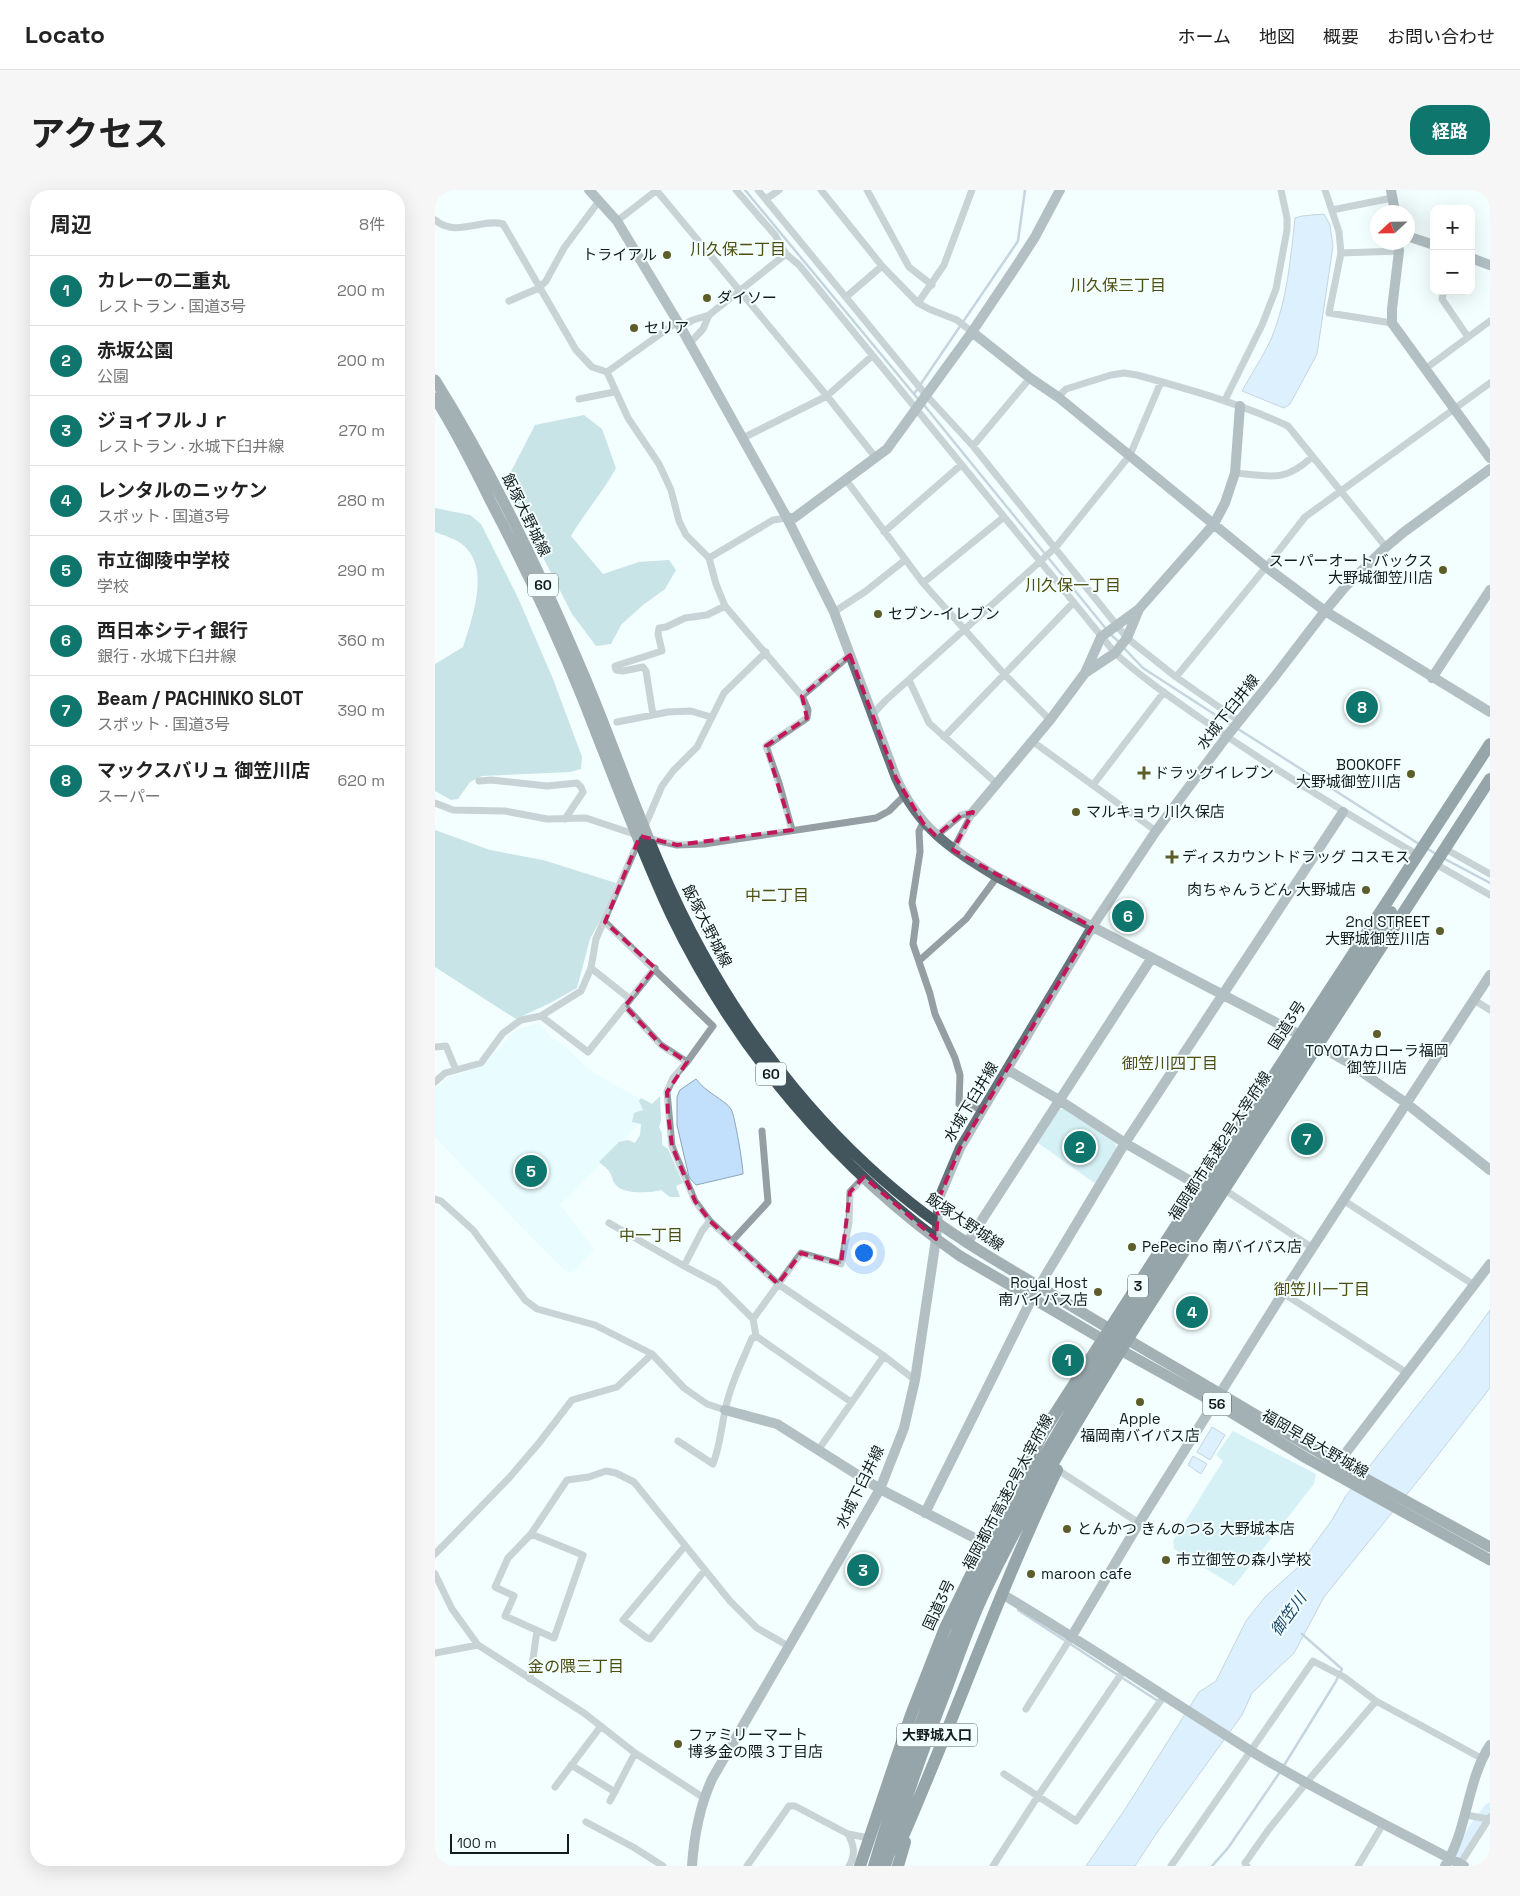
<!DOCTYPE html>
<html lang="ja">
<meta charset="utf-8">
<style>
:root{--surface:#fff;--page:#f6f6f6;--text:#222;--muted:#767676;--line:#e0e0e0;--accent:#0f766e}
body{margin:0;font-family:"Space Grotesk","Noto Sans JP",sans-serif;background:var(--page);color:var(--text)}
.controls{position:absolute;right:15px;top:15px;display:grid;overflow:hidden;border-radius:10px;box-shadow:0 5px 20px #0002}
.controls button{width:45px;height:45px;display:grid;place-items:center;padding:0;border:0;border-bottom:1px solid var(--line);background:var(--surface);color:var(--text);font:25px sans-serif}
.compass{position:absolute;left:935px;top:15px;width:45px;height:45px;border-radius:50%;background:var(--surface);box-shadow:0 5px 20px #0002;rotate:248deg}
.scale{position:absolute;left:15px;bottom:12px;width:119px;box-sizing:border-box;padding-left:5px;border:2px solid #121c1d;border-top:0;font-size:14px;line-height:18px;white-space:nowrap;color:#121c1d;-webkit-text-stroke:4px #f3feff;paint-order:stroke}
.you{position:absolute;left:428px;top:1062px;width:18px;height:18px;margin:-12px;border:4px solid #fff;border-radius:50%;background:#1a73e8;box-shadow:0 0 0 8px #1a73e833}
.badge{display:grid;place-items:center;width:32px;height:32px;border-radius:50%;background:var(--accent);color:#fff;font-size:16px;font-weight:700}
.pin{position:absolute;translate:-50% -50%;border:2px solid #fff;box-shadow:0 1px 5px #0006}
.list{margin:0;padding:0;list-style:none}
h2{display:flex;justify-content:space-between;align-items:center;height:65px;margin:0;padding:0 20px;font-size:21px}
h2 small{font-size:16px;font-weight:400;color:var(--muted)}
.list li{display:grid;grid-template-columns:32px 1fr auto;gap:15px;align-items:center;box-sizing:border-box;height:70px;padding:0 20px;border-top:1px solid var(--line)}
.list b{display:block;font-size:19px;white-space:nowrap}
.list p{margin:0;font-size:16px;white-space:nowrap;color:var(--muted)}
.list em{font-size:16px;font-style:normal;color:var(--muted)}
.map{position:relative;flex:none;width:1055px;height:1676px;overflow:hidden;border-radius:20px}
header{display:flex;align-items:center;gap:30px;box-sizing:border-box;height:70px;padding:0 25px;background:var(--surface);border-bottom:1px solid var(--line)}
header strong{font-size:24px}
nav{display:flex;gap:28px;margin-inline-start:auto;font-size:18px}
.intro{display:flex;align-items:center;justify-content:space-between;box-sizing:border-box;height:120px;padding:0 30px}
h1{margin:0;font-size:35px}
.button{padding:12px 22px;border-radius:20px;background:var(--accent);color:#fff;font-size:18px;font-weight:700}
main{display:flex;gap:30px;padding:0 30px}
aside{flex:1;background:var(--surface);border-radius:20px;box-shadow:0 5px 20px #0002}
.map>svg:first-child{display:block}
.built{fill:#ddfaff}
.green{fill:#b4e3e9}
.forest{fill:#97c5cb}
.water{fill:#c2e0fb;stroke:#8da5b8}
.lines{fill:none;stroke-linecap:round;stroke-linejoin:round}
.stream{stroke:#8da5b8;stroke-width:2.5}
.river{stroke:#c2e0fb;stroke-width:14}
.street{stroke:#959fa3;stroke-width:7}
.secondary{stroke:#65737a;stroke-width:10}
.primary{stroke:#43555c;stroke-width:11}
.highway{stroke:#273b43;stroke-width:12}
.marked{fill:none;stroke:#c2185b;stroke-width:4;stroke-dasharray:10 6;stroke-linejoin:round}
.poi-dot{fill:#5d5d2a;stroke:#f3feff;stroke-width:2}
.labels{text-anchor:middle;stroke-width:4;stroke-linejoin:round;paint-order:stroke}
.shield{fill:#f3feff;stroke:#566061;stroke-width:1}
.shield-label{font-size:14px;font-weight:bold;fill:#121c1d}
.poi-label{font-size:15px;fill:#121c1d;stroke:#f3feff;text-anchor:start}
.street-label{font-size:15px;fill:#121c1d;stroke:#f3feff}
.neighbourhood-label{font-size:16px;fill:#4f4e11;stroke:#f3feff}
.water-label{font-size:16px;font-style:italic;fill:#18466a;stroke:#f3feff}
</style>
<header>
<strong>Locato</strong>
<nav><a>ホーム</a><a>地図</a><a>概要</a><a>お問い合わせ</a></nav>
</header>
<div class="intro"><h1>アクセス</h1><a class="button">経路</a></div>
<main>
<aside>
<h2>周辺<small>8件</small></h2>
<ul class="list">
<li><span class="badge">1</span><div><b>カレーの二重丸</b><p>レストラン · 国道3号</p></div><em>200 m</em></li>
<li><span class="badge">2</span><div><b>赤坂公園</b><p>公園</p></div><em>200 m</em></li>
<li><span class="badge">3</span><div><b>ジョイフルＪｒ</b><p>レストラン · 水城下臼井線</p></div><em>270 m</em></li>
<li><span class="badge">4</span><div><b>レンタルのニッケン</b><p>スポット · 国道3号</p></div><em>280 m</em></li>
<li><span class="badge">5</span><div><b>市立御陵中学校</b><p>学校</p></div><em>290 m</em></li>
<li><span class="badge">6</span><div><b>西日本シティ銀行</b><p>銀行 · 水城下臼井線</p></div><em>360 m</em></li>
<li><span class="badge">7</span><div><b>Beam / PACHINKO SLOT</b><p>スポット · 国道3号</p></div><em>390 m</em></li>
<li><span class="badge">8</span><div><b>マックスバリュ 御笠川店</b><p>スーパー</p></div><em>620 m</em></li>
</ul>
</aside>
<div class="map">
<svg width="1055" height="1676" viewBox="0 0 1055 1676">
<rect width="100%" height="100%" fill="#f3feff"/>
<path class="built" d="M104,833l12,14 15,10 23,23 61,35 -2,10 -88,90 34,44 -22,24 -5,-1 -26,-25 -106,-110v-48l13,-11 35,-12 33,-36z"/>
<path class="green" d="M629,918l51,35 2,8 -21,33 -58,-41 20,-33z
M798,1241l83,43 -2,10 -80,102 -60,-37 -1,-8 50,-80 -7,-6z"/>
<path class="forest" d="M149,225l18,14 14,39c-13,24 -31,44 -45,68l32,38 36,-12 30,-2 7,10 -11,19 -22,16 -22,20 -10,19 -15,2 -24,-32 -67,-131 30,-58z
M0,318l35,7 11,9 38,76 34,79 29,78 -1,12 -11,3 -88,4 -12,6 -12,17 -7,1 -16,-9v-127l28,-17c9,-29 28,-79 0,-102 -7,-6 -20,-10 -28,-13z
M0,640l55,20 53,10 73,23 -13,32 -13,24 -13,49 -27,15 -34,16 -81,-52z
M225,906l1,25 -2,6 3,6v12l6,4 15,34 -7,3 4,11h-10l-9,-7c-9,3 -35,4 -43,-3 -6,-4 -5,-12 -10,-17 -2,-3 -6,-5 -9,-8l20,-20 9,-2 7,3 5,-8 1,-11 -9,-2 2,-9 9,-3 -4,-9 2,-3 11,6z"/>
<path class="water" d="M889,24l6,11 3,21 -16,108 -27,50 -6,4 -42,-17c10,-18 22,-36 30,-54 15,-37 19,-80 23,-119l7,-2z
M261,889c9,13 29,21 35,30 4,7 12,56 12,65l-47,11 -7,-8 -12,-52v-28l3,-7z
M1055,1120v78l-66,85 -100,124 -30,56 -42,40 -10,22 -86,119 -21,32h-49l38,-55 75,-119 17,-11 30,-60 19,-24 32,-29 35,-48 13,-23 117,-148z
M777,1237l13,8 -15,25 -13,-8z
M758,1266l14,8 -6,10 -13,-9z"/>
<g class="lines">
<path class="stream" d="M310,0l173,209
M479,204l104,-153 7,-51
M489,215l183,225
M675,444l9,8
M687,456l21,22 88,57
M803,539l181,115
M991,658l10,6
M1008,668l47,25
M583,1420l140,91
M848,1577l52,-84 7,-14 -40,-35
M777,1676l16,-18 52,-76"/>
<path class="river" d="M1019,1676l23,-39 13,-17"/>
<path class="street" d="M301,0l39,45 11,19 13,11 316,388c27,25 58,46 88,67 69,48 142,93 215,135
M323,0l168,205 47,51 154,192 49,39 63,44
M386,0l61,76 36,37 11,6 28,11 15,12
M432,0l42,77 23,18
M890,0l14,42 2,21 -12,60 63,10
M1053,0l2,1
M222,1l170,205 49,62
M331,9l13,-9
M897,20l60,-12
M0,30c21,18 46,-2 68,4l73,126 16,17 15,5 21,46 31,46 12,26 8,31 7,14 23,23 7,26 9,22 77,90 6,14 -1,8 -41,28 13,37 13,47
M182,31l40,-31
M906,63l58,-2
M1009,101l-2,8 26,38
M411,107l36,-31
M74,111l30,-13 7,-7 18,-33 35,-47
M483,113l26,-38 28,-75
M254,154l14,-15 6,-14
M990,179l65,-48
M172,182l66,-47 12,-1 8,-4 16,-5 77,-61
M623,207l8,-8 45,-14 13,-2 13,2c51,14 102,28 151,51l98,121
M144,209l35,-7
M790,210l37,-75 14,-36 11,-59v-12l-6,-28
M308,248l84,-42 45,-40
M538,256l57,-68
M800,283c35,3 49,10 77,-16
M411,290l77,103 82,92 45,45
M449,342l77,-67
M274,368l64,-38 14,-2
M488,393l81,-66
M399,422l32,-21 39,-31
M741,487l90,-110 39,-50 185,-134
M474,490l20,43 67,60
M367,506l48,-41
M218,525l-7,-44 -3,-4 -20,4 -7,-1 -1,-4 47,-15 -4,-17 1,-6 7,-1 19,-9 22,-3 18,-9
M437,525l13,-14 170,-153 75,-93 31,-73
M182,532l51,-10 23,-1 20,6
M509,547l129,-134
M597,551l124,90
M44,591l12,-1 56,6 30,-3 4,4 2,5 -18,27
M658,595l71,-93
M0,613l18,7 52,1 42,8 39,-1 51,17
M488,633l-4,8 1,21 -8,51 4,18 -3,23 17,50 5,20 20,44 5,17 -1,29 24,5
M209,638l18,-42 11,-15 24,-24 27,-54 42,-41
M501,646l25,-21 12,-3
M212,648l30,7 27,-1 172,-26 13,-7 15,-15
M518,660l20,-38
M1014,661l41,23
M1004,676l51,29
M170,732l108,104 -26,36 -14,16 -6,14 5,54 23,55 15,20 68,63 106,72 31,24
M485,770l46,-41 31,-42
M156,778l39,31
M1039,810l16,10
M193,812l27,-34
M106,826l47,36 37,-46 36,39 26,17
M0,857l11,-1 10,24
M0,892l10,-9 36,-10 22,-30 18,-13 20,-4 40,-25 10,-23 5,-29 43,-99
M793,1002l83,55
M0,1009l6,2 32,29 52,70 12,9 58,16 57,29 32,34 23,16 18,6
M908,1010l131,85
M174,1033l75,43
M297,1051l36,-39 -6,-71
M848,1103l124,80
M318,1129l48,-66 40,11 8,-41 1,-31 14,-15
M321,1146l95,66
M243,1251l35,23c7,-18 8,-35 12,-53 5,-26 17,-49 27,-73l4,-2 -3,-17 -35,-35 -34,-18 18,-35 8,-10
M384,1259l65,-93
M623,1280l81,53
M96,1344l52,21 -29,83 -49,-22 9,-20 -19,-9 13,-29 23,-24 36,-54 22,-3 17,-6 10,2 18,9 96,119 27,27 33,19
M250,1356l-62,74 24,18 3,1 55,-69
M0,1364l74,-76 30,-35 33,-43 45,-13 35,-33
M0,1384l17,35 26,36 106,68 51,40 69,45
M0,1463l43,-8
M95,1489l7,-48
M591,1519l46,-73
M136,1575l44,27
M569,1584l72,47 88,-125
M120,1597l46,-61
M175,1611l25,-48
M1031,1625l22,4
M151,1632l47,25 30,19
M413,1644c6,11 8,20 1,32
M1025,1674l30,-47
M312,1676l42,-60h6l53,28 21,4
M558,1676l45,-70 86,-126
M736,1676l142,-205 31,16 32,24 105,57
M812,1676l-2,-3 24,-34 37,-46 70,-82
M923,1676l25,-42"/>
<path class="secondary" d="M154,0l28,31 62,103 108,194 47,94 62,166c24,52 54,70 101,99l303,158 49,28 57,40 84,67
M956,0l4,22
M972,46l27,9
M963,52l1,9 -7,58v14l98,135
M1036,68l19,7
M537,142l58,46 28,19 208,170 59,44 165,101
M352,328h7l93,-69 85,-117 43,-64 20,-31 25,-47
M650,483l30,-20 12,-15 12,-29
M997,488l58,-88
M538,622l77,-92 35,-47 16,-36 38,-28 75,-85 11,-21 10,-30 5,-67
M573,880l51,30 66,43 76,44
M532,1053l184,-284
M290,1220l52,14 103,65 106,55
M903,1273l152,-199
M490,1323l107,-215 93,-155 218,-331
M567,1404c84,50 166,105 249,157 69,42 142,77 213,115
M637,1446l67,-113 144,-230 207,-318
M257,1676c2,-31 7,-58 20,-87l168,-290 24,-61 11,-48 21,-141 3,-41 21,-50 23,-39 109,-182 64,-96 71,-95 45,-56 53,-69 20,-24 41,-40 18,-15 86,-63
M1010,1676c23,-37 22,-86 45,-121"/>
<path class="primary" d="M0,190c59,94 108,198 151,300 38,91 68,186 116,272 52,95 124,184 209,251 39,31 82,56 124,81 51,31 103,62 155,92 50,29 99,59 149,88 50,28 101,55 151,83
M0,208c21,33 39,69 56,104 33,63 64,128 91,195 29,73 56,147 89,218 65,135 167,256 289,341l166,97 88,49 92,56 184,102"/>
<path class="highway" d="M462,1660c56,-126 100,-256 160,-380
M425,1676l51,-151 34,-87 41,-84 58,-113 157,-244 289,-443
M439,1676c28,-93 61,-189 102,-278 52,-114 121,-220 189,-326 75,-117 150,-234 226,-350
M450,1676c18,-61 39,-120 62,-179 12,-32 23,-65 38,-96 44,-92 98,-180 152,-267l353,-545
M463,1676l7,-24"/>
</g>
<path d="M0 0H1055V1676H0ZM415,465l46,123 27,45 13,13 25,-21 12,-3 -20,38 139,77 -132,221 -21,50 -3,41 -72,-62 -14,15 -9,72 -40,-11 -23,31 -68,-63 -15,-20 -23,-55 -4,-32 -1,-22 20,-30 -26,-17 -36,-39 30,-38 -50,-46 35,-86 37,9 115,-15 -26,-84 41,-28 -5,-22z" fill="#f3feff" fill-opacity=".55" fill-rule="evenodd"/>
<path class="marked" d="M415,465l46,123 27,45 13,13 25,-21 12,-3 -20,38 139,77 -132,221 -21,50 -3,41 -72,-62 -14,15 -9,72 -40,-11 -23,31 -68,-63 -15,-20 -23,-55 -4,-32 -1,-22 20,-30 -26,-17 -36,-39 30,-38 -50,-46 35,-86 37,9 115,-15 -26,-84 41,-28 -5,-22z"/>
<g class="poi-dot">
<circle cx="232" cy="65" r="5"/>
<circle cx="272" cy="108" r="5"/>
<circle cx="199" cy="138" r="5"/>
<circle cx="1008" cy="380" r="5"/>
<circle cx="443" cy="424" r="5"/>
<path d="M706.5 575.5h5v5h5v5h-5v5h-5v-5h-5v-5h5z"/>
<circle cx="976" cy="584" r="5"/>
<circle cx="641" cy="622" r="5"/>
<path d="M734.5 659.5h5v5h5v5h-5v5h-5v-5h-5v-5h5z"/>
<circle cx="931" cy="700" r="5"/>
<circle cx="1005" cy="741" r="5"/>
<circle cx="942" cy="844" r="5"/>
<circle cx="697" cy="1057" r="5"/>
<circle cx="663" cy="1102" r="5"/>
<circle cx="705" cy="1212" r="5"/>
<circle cx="632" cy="1339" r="5"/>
<circle cx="731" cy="1370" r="5"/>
<circle cx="596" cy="1384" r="5"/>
<circle cx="243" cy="1554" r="5"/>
</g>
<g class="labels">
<g class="shield">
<rect x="93" y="383.5" width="30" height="23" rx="4"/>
<rect x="321" y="872.5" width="30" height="23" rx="4"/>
<rect x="693" y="1084.5" width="20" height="23" rx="4"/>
<rect x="768" y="1202.5" width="28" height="23" rx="4"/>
<rect x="462" y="1533.5" width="80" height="23" rx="4"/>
</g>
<g class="shield-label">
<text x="108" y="400">60</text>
<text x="336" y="889">60</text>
<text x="703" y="1101">3</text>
<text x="782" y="1219">56</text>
<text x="502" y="1550">大野城入口</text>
</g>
<g class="poi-label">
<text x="222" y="70" text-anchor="end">トライアル</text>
<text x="282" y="113">ダイソー</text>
<text x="209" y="143">セリア</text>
<text x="998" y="376" text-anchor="end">スーパーオートバックス<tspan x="998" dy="17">大野城御笠川店</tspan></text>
<text x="453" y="429">セブン-イレブン</text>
<text x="966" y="580" text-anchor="end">BOOKOFF<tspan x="966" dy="17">大野城御笠川店</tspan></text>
<text x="719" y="588">ドラッグイレブン</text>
<text x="651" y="627">マルキョウ 川久保店</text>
<text x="747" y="672">ディスカウントドラッグ コスモス</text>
<text x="921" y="705" text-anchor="end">肉ちゃんうどん 大野城店</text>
<text x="995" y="737" text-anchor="end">2nd STREET<tspan x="995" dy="17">大野城御笠川店</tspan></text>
<text x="942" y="866" text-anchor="middle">TOYOTAカローラ福岡<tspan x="942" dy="17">御笠川店</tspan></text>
<text x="707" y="1062">PePecino 南バイパス店</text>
<text x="653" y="1098" text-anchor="end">Royal Host<tspan x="653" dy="17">南バイパス店</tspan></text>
<text x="705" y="1234" text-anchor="middle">Apple<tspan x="705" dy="17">福岡南バイパス店</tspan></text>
<text x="642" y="1344">とんかつ きんのつる 大野城本店</text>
<text x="741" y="1375">市立御笠の森小学校</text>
<text x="606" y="1389">maroon cafe</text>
<text x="253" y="1550">ファミリーマート<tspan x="253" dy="17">博多金の隈３丁目店</tspan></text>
</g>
<g class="street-label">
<text transform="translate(91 325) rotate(64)" y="5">飯塚大野城線</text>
<text transform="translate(793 522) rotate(-52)" y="5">水城下臼井線</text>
<text transform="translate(272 736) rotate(63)" y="5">飯塚大野城線</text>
<text transform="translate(852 835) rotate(-57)" y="5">国道3号</text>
<text transform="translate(536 912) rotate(-59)" y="5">水城下臼井線</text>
<text transform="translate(785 956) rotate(-57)" y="5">福岡都市高速2号太宰府線</text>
<text transform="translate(530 1032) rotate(34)" y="5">飯塚大野城線</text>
<text transform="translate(880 1254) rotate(30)" y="5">福岡早良大野城線</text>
<text transform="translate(425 1297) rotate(-64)" y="5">水城下臼井線</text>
<text transform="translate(573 1302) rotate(-62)" y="5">福岡都市高速2号太宰府線</text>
<text transform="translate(504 1415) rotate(-65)" y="5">国道3号</text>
</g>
<g class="neighbourhood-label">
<text x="303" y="65">川久保二丁目</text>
<text x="683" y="101">川久保三丁目</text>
<text x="638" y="401">川久保一丁目</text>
<text x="342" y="711">中二丁目</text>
<text x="735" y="879">御笠川四丁目</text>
<text x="216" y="1051">中一丁目</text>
<text x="887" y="1105">御笠川一丁目</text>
<text x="141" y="1482">金の隈三丁目</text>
</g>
<g class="water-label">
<text transform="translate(853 1424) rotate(-54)" y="6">御笠川</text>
</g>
</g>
</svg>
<div class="controls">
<button>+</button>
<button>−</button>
</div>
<svg class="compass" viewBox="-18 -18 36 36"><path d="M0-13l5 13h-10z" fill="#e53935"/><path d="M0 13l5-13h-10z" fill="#767676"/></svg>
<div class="scale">100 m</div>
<div class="you"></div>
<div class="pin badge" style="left:633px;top:1170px">1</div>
<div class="pin badge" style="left:645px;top:957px">2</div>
<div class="pin badge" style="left:428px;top:1380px">3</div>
<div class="pin badge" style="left:757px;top:1122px">4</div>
<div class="pin badge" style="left:96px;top:981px">5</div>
<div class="pin badge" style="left:693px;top:726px">6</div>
<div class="pin badge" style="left:872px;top:949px">7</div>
<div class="pin badge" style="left:927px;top:517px">8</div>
</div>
</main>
